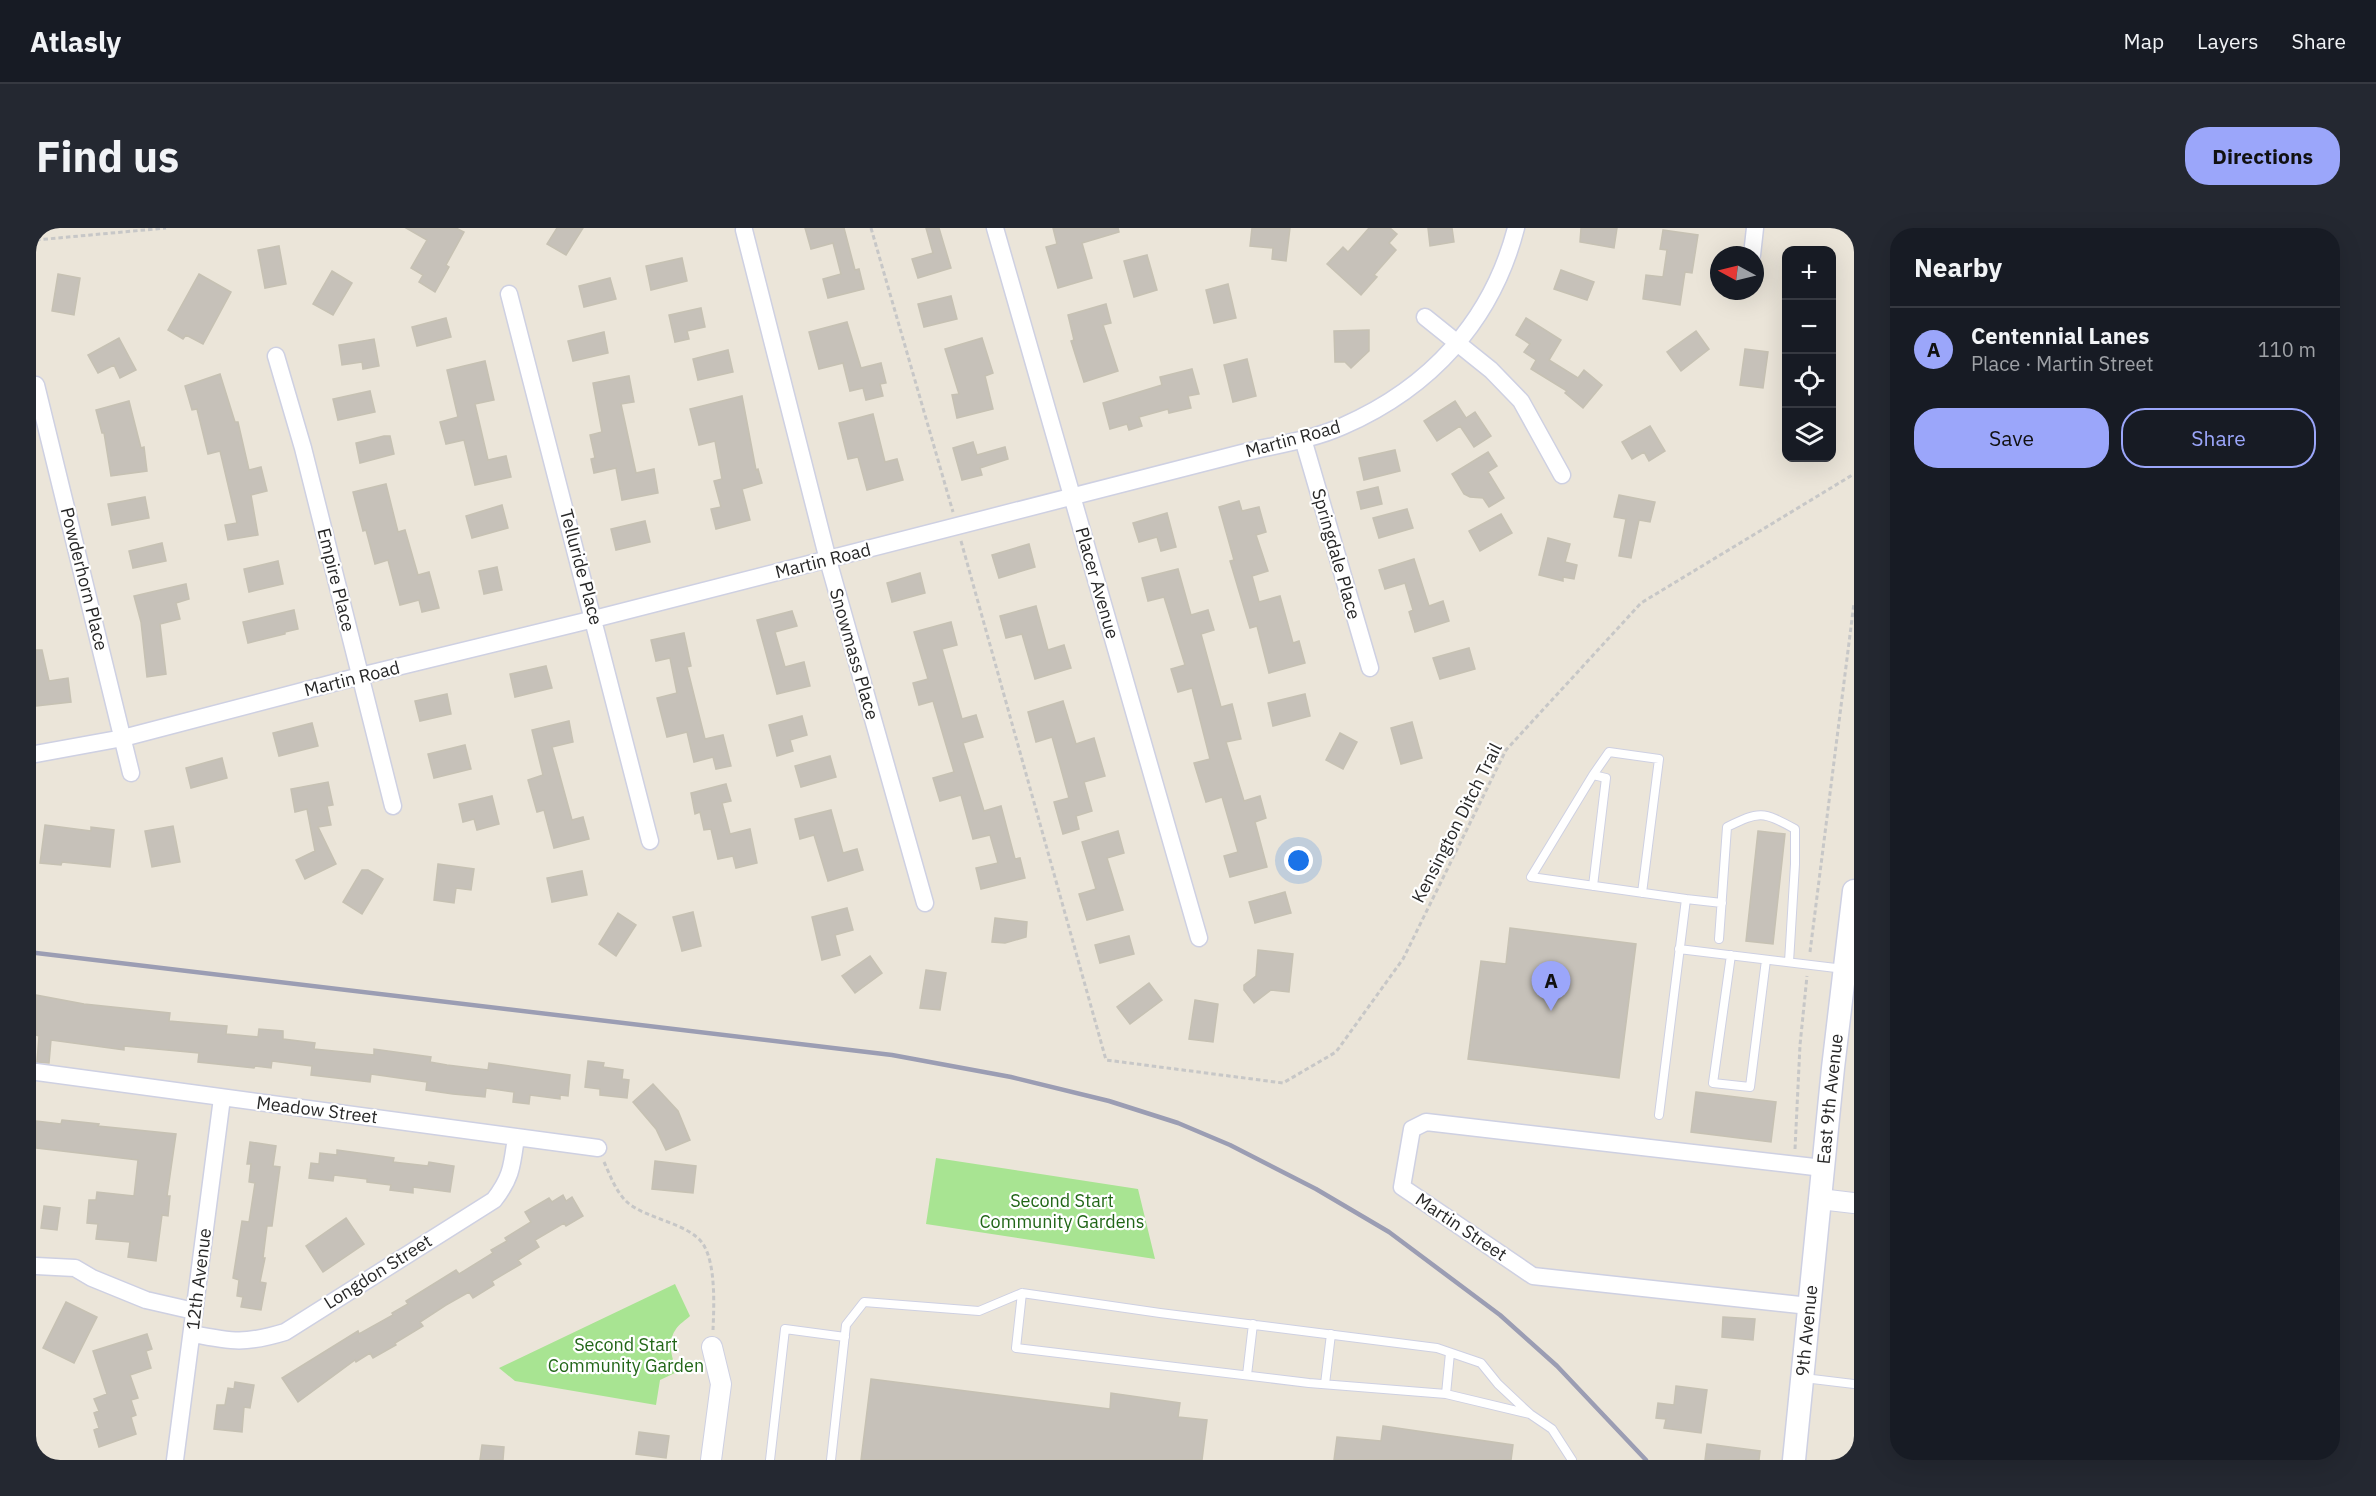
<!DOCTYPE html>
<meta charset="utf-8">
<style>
:root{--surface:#171b24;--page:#242831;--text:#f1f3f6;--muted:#9ea1a6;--line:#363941;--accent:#9ba6fa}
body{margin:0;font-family:"IBM Plex Sans",sans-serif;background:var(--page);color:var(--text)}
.controls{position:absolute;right:18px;top:18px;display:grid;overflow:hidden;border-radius:12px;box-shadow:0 6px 24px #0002}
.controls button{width:54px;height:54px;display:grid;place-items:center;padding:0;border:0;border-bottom:2px solid var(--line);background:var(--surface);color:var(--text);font:30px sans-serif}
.compass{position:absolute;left:1674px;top:18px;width:54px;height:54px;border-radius:50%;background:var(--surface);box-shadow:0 6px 24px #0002;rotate:277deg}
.you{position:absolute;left:1263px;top:633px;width:21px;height:21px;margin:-15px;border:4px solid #fff;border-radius:50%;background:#1a73e8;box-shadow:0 0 0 9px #1a73e833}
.badge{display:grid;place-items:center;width:39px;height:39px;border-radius:50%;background:var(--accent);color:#111;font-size:20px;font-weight:700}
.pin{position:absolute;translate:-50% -50px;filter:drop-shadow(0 2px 3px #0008)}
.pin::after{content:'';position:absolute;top:32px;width:21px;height:18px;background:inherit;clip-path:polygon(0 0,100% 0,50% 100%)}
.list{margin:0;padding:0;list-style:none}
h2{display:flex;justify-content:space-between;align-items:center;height:78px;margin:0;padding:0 24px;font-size:26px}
h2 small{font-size:20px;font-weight:400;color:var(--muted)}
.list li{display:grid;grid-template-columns:39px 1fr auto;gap:18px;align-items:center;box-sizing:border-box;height:84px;padding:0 24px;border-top:2px solid var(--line)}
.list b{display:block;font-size:22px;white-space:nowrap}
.list p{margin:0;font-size:20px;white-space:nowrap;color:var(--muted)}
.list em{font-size:20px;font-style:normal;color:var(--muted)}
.actions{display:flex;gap:12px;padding:18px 24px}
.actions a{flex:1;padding:14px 0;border:2px solid var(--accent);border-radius:24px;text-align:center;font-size:21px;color:var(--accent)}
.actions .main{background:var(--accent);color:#111}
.icon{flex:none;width:33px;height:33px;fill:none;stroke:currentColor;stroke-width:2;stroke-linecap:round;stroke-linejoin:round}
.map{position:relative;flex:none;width:1818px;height:1232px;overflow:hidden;border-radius:24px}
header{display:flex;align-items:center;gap:36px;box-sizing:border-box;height:84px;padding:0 30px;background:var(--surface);border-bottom:2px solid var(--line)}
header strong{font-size:28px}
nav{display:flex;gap:33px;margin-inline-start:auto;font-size:21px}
.intro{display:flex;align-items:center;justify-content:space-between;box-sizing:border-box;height:144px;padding:0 36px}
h1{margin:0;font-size:42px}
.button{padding:15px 27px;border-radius:24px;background:var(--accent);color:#111;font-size:21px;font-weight:700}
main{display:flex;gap:36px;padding:0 36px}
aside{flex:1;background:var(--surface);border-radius:24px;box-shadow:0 6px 24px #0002}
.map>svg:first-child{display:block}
.green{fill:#a8e492}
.building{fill:#c6c1b9;stroke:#c6c1b3;stroke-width:1.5}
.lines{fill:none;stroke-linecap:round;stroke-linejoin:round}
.service-casing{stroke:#ced0e2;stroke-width:10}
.minor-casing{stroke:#ced0e2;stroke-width:19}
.tertiary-casing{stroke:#ced0e2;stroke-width:22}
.secondary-casing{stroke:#ced0e2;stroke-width:25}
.path{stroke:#c7c7c7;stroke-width:3;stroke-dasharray:4.5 3;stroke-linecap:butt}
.service{stroke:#fff;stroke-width:8}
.minor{stroke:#fff;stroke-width:16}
.tertiary{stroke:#fff;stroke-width:20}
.secondary{stroke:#fff;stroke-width:22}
.rail{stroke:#9b9db3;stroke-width:4.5}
.labels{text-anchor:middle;stroke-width:4.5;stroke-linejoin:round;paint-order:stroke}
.street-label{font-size:18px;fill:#282828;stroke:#fff}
.park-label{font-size:18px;fill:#216617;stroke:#fff}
</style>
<header>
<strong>Atlasly</strong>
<nav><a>Map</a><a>Layers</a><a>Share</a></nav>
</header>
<div class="intro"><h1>Find us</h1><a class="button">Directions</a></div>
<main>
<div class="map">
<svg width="1818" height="1232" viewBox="0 0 1818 1232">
<rect width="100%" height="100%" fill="#ebe5d9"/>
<path class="green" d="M900,930l202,31 17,70 -229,-35z
M639,1056l15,32c-4,4 -11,8 -14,13 -9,12 -5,32 3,42l-19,9 -4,25 -141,-24 -16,-13z"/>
<path class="building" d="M370,0h50l8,4 -18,33 3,2 -14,25 -16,-10 4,-7 -12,-7 16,-28z
M521,0h26l-17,27 -19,-11z
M769,0h39l11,42 4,-1 5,20 -36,9 -5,-19 18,-5 -8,-31 -22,6z
M890,0h13l12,40 -33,10 -6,-19 21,-6z
M1017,0h65l1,4 -37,11 10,35 -34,10 -12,-41 11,-3z
M1216,0h38l-4,33 -14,-2 1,-11 -23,-2z
M1333,0h21l7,6 -8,9 7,7 -22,25 3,2 -16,18 -34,-31 16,-17 5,5z
M1392,0h24l2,14 -24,4z
M1545,0h36l-3,20 -34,-6z
M1627,2l35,5 -6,38 -7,-1 -5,33 -37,-6 3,-24 17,2 4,-27 -7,-1z
M243,18l7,38 -21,4 -7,-38z
M1111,27l10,35 -23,7 -10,-36z
M646,30l5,23 -36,9 -5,-24z
M1525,42l33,12 -7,18 -33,-11z
M296,43l20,12 -19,32 -20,-11z
M22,46l22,4 -6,37 -22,-4z
M163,46l32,18 -28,52 -17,-9 -3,4 -15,-9z
M574,50l6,21 -32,8 -5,-21z
M1192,56l8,34 -22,5 -8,-33z
M915,68l6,23 -33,8 -6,-23z
M1070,76l5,19 -8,2 15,46 -34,11 -13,-41 3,-1 -6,-25z
M665,80l4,19 -18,4 2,8 -14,3 -6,-27z
M410,90l5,19 -34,9 -5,-19z
M1490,90l35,22 -12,20 29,18 6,-8 18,15 -19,23 -18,-15 2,-2 -36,-22 5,-9 -12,-8 6,-8 -14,-9z
M811,94l14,46 20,-5 5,20 -6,1 3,12 -17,4 -3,-12 -13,3 -7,-28 -24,6 -10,-37z
M1333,102v21l-18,17 -6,-6h-10l-1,-31z
M1660,103l13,18 -28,22 -14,-19z
M568,104l4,21 -35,8 -5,-20z
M83,110l17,32 -16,8 -6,-13 -16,8 -10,-18z
M946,110l11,35 -8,3 8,33 -36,9 -5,-23 7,-1 -14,-45z
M338,111l5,27 -16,3 -1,-7 -20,3 -3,-20z
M1709,121l23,3 -5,36 -23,-3z
M692,122l5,22 -35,8 -5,-21z
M1211,131l9,37 -23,6 -9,-37z
M449,133l9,39 -19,4 13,56 18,-4 5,21 -36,8 -11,-45 -18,4 -6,-22 18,-5 -11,-47z
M1156,141l7,25 -11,2 3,12 -22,5 -1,-4 -29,8 3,9 -13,4 -2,-6 -17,5 -7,-26 59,-18 -2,-8z
M184,146l15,48h3l11,48 12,-3 6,24 -16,4 7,40 -30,5 -3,-15 12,-2 -17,-72 -12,3 -11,-45 -5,1 -7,-24z
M593,148l5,26 -13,2 15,69 18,-4 4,24 -36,7 -6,-32 -22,5 -3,-14 4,-1 -5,-23 12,-3 -9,-49z
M334,163l5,21 -37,8 -5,-21z
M706,168l14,74 2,-1 4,14 -20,6 8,31 -34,9 -5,-20 10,-2 -7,-26 8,-2 -7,-38 -16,4 -9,-36z
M93,173l12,47 3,-1 3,24 -36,5 -7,-43h-2l-6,-23z
M1419,173l11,17 9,-6 16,24 -17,11 -14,-21 -23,15 -13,-20z
M837,186l12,48 12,-3 6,21 -36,10 -9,-33 -10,2 -9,-36z
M1614,198l15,25 -16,10 -5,-9 -12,7 -10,-17z
M348,208h6l4,18 -34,9 -4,-20z
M937,214l4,13 28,-8 3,12 -28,9 2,7 -20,5 -9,-32z
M1359,222l5,21 -36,9 -5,-22z
M1452,224l9,14 -9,6 16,26 -15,9 -6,-9 -13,-1 -6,-3 -12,-20z
M350,256l12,48 7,-2 13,45 11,-3 10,36 -17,4 -3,-12 -19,5 -12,-45 -13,4 -9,-34 -3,1 -10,-39z
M1342,259l4,17 -21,5 -4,-17z
M1583,267l36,7 -5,20 -11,-2 -8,38 -12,-2 7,-37 -12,-2z
M109,269l4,21 -37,7 -4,-21z
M1203,273l3,10 17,-4 7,25 -10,3 12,36 -16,5 7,26 21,-6 13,47 6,-2 6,22 -36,10 -12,-47 -7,2 -20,-67 4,-1 -15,-53z
M466,277l6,23 -36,10 -6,-22z
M1371,281l6,19 -34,10 -6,-20z
M1131,285l9,34 -15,4 -4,-14 -18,5 -6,-19z
M1465,286l11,19 -32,18 -11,-20z
M609,293l5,21 -34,8 -5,-21z
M1512,310l22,6 -5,18 12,3 -3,14 -11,-2v4l-24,-6z
M126,315l4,18 -33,7 -4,-17z
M993,316l6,23 -36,11 -7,-23z
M1378,331l15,47 14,-5 6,20 -34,11 -6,-20 4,-2 -8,-27 -20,6 -6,-19z
M242,333l5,23 -34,8 -5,-23z
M461,339l5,23 -18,4 -5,-23z
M1142,341l13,46 17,-5 6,20 -13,4 20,73 11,-3 9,35 -15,3 18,59 16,-5 6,22 -11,4 12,45 -37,10 -6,-21 14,-4 -16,-55 -16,5 -12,-39 16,-4 -18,-71 -14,4 -7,-23 14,-4 -21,-68 -16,4 -6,-23z
M884,345l5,20 -33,9 -5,-19z
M150,356l3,15 -13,4 4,16 -20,5 6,50 -19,3 -6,-55 -7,-26z
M1000,378l12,44 16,-5 7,23 -36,11 -13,-45 -16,4 -6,-22z
M258,382l4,19 -13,3v2l-37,9 -5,-21z
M756,383l5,15 -22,6 10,35 19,-5 6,24 -33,8 -20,-74z
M915,394l6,23 -15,4 20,70 14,-4 7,22 -20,6 21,68 17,-5 14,53 5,-1 5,20 -44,11 -5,-21 22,-5 -8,-28 -17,4 -12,-44 -21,6 -7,-23 21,-6 -21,-71 -14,4 -6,-22 15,-4 -14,-47z
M648,405l7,33 -4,1 18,72 18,-4 8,31 -15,3 -3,-12 -19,5 -7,-30 -20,5 -10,-39 20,-5 -7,-35 -14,3 -5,-21z
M1433,420l6,21 -35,10 -7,-21z
M0,422h6l7,31 19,-3 3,24 -35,4z
M510,438l6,22 -37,9 -5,-23z
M411,466l4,20 -31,7 -5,-20z
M1269,466l5,22 -37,10 -5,-23z
M1027,473l13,43 18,-6 11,38 -21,6 8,29 -16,5 3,13 -16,5 -9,-32 15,-4 -17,-61 -16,5 -8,-30z
M766,488l5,19 -17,5 3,11 -16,5 -8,-31z
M533,493l4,21 -21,5 20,73 11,-3 6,22 -35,9 -10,-38 -7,2 -9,-32 15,-5 -11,-45z
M1376,494l10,36 -21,6 -10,-36z
M276,495l6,23 -39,10 -6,-23z
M1304,505l17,9 -14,27 -17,-9z
M429,517l6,24 -37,9 -6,-24z
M794,528l6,21 -35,10 -6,-21z
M186,530l5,20 -36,10 -5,-20z
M292,554l5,23 -6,1 4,19 -13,2 18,37 -31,15 -9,-19 19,-9 -8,-42 -12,3 -4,-23z
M690,556l5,17 -9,2 8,31 20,-5 7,34 -21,5 -3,-12 -15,3 -7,-30 -7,1 -4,-18 -5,2 -4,-21z
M456,568l7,28 -22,6 -3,-11 -11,3 -4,-18z
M795,582l12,43 14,-4 6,21 -35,11 -14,-46 -14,4 -5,-20z
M9,597l46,6v-4l23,3 -4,37 -48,-5 -1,3 -21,-2z
M137,598l7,36 -28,5 -7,-36z
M1082,603l6,22 -17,5 16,52 -36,10 -8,-26 17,-5 -14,-47z
M1722,603l27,3 -12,110 -27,-3z
M402,636l36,5 -3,21 -15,-2 -2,15 -20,-3z
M326,642h6l15,9 -21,35 -19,-12z
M546,643l5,24 -35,7 -5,-24z
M1249,664l6,21 -36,10 -6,-21z
M811,680l6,22 -18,5 5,20 -18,5 -10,-43z
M657,684l8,34 -19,5 -9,-34z
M582,685l18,12 -20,31 -17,-12z
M959,690l32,4 -1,15 -21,6 -13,-1z
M1474,700l126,16 -17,134 -151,-19 13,-98 25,3z
M1093,708l5,18 -34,9 -5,-18z
M1222,722l35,4 -4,38 -18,-2 -17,13 -10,-13v-5l12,-9z
M834,728l12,17 -27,20 -13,-17z
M890,742l20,3 -6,37 -20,-2z
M1113,755l13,17 -32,24 -13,-17z
M0,767l48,9 86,9 -1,8 58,5 -1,8 32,3 1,-8 24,2v8l32,4 -1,6 60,6v-6l57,8 -1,5 17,3 41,5 1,-7 81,12 -2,21 -8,-1v4l-30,-4 -1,9 -16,-2 1,-10 -28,-4 -1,9 -32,-3 -27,-4 1,-8 -56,-8 -1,8 -59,-7 1,-9 -40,-5 -1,7 -16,-2 -1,2 -56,-6 1,-9 -75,-7v4l-73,-10 -2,23 -12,-1 2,-26 -3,-1z
M1159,772l23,4 -5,38 -24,-3z
M552,833l16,2 -1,4 20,3 -1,9 7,1 -2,18 -27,-3v-6l-15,-2z
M617,856l25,27 12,29 -24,10 -10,-21 -23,-27z
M1660,864l80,10 -5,40 -80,-10z
M26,892l37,4 -1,2 78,8 -9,62h3l-2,20 -6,-1 -6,46 -28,-4 2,-15 -34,-3 2,-15 -11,-1 2,-23h7l1,-8 37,4 4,-36 -102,-12v-27l25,3z
M214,914l26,4 -3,20 7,1 -8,59h-5l-4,32h2l-5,24 6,1 -5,27 -20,-3 2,-10 -6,-1 2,-16 -6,-2 9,-57 7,1 6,-39 -6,-1 2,-18h-4z
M301,922l57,8 -1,4 35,4 1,-4 25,4 -4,26 -37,-5v6l-23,-3 1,-5 -24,-3v-3l-33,-4 -1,6 -24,-3 2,-15 8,1 1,-11 17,2z
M619,933l41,5 -3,27 -41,-4z
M527,967l3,6 6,-4 11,19 -17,10 -2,-3 -29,17 4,7 -21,13 3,4 -29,17 2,4 -21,13 -4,-6 -23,13 -26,17 3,4 -28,17 1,2 -23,13 -3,-5 -14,9 -1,-2 -57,42 -16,-24 76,-47 1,3 34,-19 -1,-2 16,-9 -2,-3 50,-31 3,4 34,-21 -2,-3 16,-9 -2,-3 26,-16 -6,-10 24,-14 3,4z
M8,978l16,2 -3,22 -16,-2z
M310,990l18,26 -41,28 -17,-26z
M30,1074l31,15 -23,46 -31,-15z
M1687,1089l32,2 -2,21 -31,-3z
M111,1106l5,15 -6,2 5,17 -21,7 8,23 -7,2 5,15 -5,2 5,17 -37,13 -5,-17 5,-2 -5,-15 5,-2 -5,-12 13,-5 -14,-43z
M835,1151l239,30 1,-16 69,10 -2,14 29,3 -5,40h-341z
M199,1154l19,3 -4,23 -6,-1 -2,25 -28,-3 3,-24h8l3,-17 6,1z
M1640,1158l31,4 -6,43 -37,-5 2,-9 -10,-1 2,-15 16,2z
M1347,1198l130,19 -2,15h-177l3,-23 44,4z
M603,1204l30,4 -3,22 -30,-4z
M1671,1216l53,7 -1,9h-54z
M446,1217l22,2 -1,13h-23z"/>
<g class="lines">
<g class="service-casing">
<path id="service" d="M1557,547l16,-23 50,7 -17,134
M1557,658l13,-108 -13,-3 -62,102 155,22 -27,216
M1650,671l36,4
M1683,711l8,-112c33,-16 35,-16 68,2v35l-6,98
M1643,721l165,20
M1695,727l-18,128 37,4 16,-127
M986,1065l138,20 277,35 44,15 17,21 32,30 -84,-20 -137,-11 -293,-35z
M1211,1147l6,-51
M1768,1150l50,6
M1289,1156l6,-50
M1410,1166l4,-41
M1494,1186l22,15 20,31
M734,1232l15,-131 60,8
M795,1232l15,-135 18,-23 115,9 43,-18"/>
</g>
<g class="minor-casing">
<path id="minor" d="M959,0l204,710
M708,2l84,330 97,343
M1716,27l3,-27
M473,66l141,547
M1389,89l66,53 30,31 41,74
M240,128l27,92 90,358
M0,157l95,388
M1267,211l67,229
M0,526l87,-16 237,-62 234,-57 648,-166c33,-8 70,-13 101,-27 87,-38 149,-105 173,-198
M0,844l562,76
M0,1038l39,2 17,10 54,22 48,11
M1773,1078l-276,-30 -131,-89 10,-58 14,-7 397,46
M157,1106c40,8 52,10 92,-2l209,-132c18,-23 18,-35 22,-63
M139,1232l47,-362"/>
</g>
<g class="tertiary-casing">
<path id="tertiary" d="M1784,971l34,4
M675,1232l10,-76 -9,-37"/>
</g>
<g class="secondary-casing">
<g id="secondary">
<path id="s1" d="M1758,1232l39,-392 21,-177"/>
</g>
</g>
<path class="path" d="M835,0l82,284
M0,12l130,-12
M925,313l145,519 177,23 53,-31 67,-93 103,-209 135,-147 213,-129
M1774,724l44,-349
M1759,921l5,-104 7,-69
M568,934c6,13 12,30 23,40 19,17 62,21 76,42 13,20 11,62 10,86"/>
<use href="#service" class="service"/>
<use href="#minor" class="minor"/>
<use href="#tertiary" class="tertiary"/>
<use href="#secondary" class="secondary"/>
<path class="rail" d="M0,725l856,102 119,22 98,24 69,22 52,22 86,44 73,43 111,83 57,51 89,94"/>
</g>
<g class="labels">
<g class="street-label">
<text transform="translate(1257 211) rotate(-15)" y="6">Martin Road</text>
<text transform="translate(1300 326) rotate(74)" y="6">Springdale Place</text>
<text transform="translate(787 333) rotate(-14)" y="6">Martin Road</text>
<text transform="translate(545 339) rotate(75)" y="6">Telluride Place</text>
<text transform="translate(48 351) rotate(76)" y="6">Powderhorn Place</text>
<text transform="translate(300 352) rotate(76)" y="6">Empire Place</text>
<text transform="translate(1061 355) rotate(74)" y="6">Placer Avenue</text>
<text transform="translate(818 426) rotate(74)" y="6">Snowmass Place</text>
<text transform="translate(316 451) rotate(-14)" y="6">Martin Road</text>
<text transform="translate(1421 595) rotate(-63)" y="6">Kensington Ditch Trail</text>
<text dy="6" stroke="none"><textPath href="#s1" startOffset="363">East 9th Avenue</textPath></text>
<text transform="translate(281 882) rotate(7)" y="6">Meadow Street</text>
<text transform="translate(1425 999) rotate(34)" y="6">Martin Street</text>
<text transform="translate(342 1044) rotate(-32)" y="6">Longdon Street</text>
<text transform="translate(163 1051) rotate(-83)" y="6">12th Avenue</text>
<text dy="6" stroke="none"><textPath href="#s1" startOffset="130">9th Avenue</textPath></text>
</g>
<g class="park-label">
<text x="1026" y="979">Second Start<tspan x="1026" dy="21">Community Gardens</tspan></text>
<text x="590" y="1123">Second Start<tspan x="590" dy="21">Community Garden</tspan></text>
</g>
</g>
</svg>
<div class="controls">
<button>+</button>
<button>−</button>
<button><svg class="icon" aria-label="locate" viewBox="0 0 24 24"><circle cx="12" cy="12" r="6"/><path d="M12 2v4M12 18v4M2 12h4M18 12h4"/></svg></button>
<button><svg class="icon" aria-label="layers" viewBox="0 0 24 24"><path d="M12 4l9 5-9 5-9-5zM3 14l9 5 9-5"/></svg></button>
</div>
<svg class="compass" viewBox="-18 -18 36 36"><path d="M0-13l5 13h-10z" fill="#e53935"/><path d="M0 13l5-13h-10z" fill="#9ea1a6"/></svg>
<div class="you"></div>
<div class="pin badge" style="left:1515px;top:783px">A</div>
</div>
<aside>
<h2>Nearby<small></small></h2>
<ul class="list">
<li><span class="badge">A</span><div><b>Centennial Lanes</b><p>Place · Martin Street</p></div><em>110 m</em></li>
</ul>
<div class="actions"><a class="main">Save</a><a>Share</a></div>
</aside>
</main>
